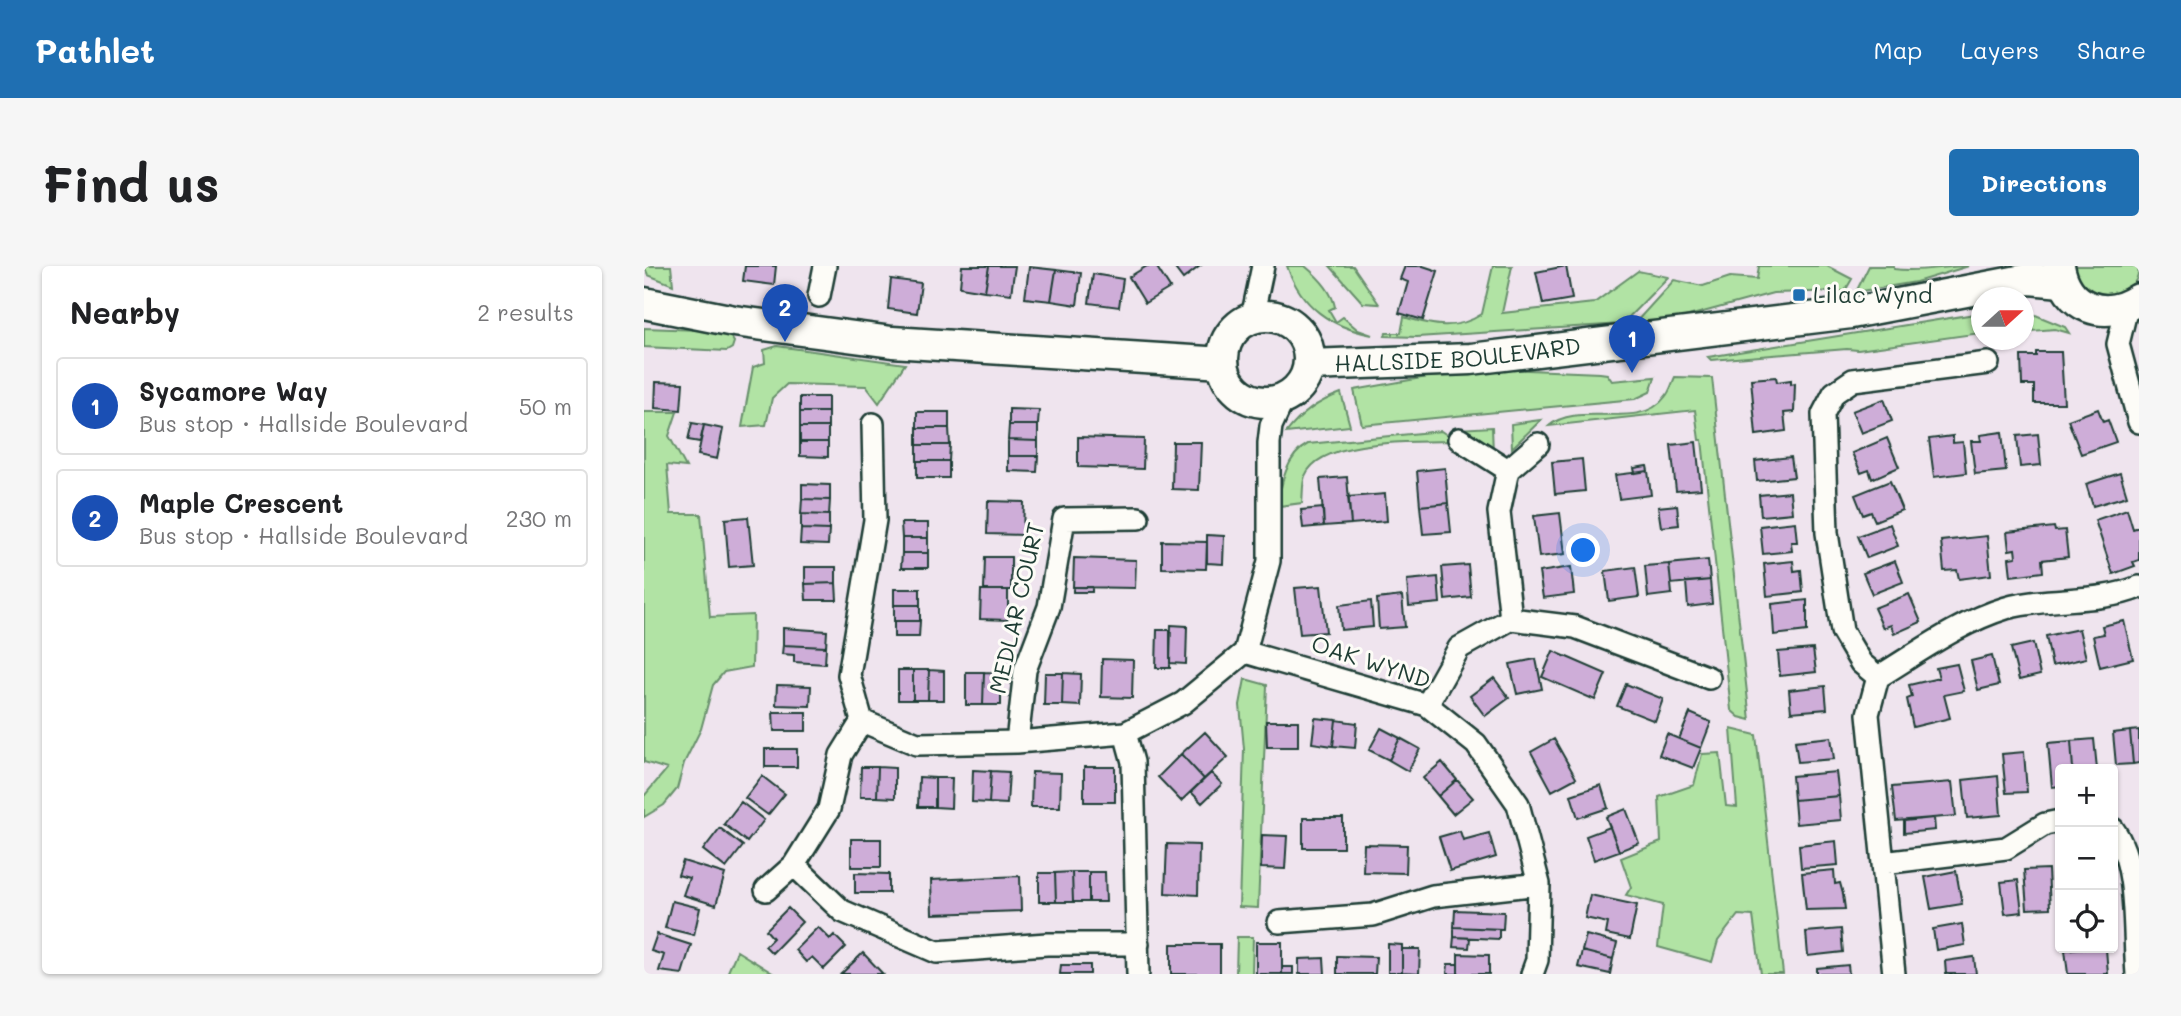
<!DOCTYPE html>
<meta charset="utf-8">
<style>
:root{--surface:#fff;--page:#f6f6f6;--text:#202124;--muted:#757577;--line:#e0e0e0;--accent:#1f6fb2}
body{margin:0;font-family:Mali,sans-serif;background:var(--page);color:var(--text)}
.controls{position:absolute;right:21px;bottom:21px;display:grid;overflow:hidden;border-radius:7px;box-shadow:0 2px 5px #0004}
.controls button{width:63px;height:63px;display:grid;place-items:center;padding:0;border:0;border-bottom:2px solid var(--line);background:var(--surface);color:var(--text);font:35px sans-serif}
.compass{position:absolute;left:1327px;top:21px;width:63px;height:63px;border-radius:50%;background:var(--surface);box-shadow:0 2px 5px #0004;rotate:69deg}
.you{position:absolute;left:940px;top:285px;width:24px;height:24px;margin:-18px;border:5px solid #fff;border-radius:50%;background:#1a73e8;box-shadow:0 0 0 10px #1a73e833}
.badge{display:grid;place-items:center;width:46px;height:46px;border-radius:50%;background:var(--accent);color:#fff;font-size:23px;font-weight:700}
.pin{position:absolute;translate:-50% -58px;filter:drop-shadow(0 2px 4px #0008)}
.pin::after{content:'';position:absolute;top:37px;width:24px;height:21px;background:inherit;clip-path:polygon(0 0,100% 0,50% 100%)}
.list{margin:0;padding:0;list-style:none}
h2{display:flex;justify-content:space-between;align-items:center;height:91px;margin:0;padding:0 28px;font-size:30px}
h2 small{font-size:23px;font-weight:400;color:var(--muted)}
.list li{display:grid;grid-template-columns:46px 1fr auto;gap:21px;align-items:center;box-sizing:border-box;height:98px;margin:0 14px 14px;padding:0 14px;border:2px solid var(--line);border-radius:7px}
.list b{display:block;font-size:26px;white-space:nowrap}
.list p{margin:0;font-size:23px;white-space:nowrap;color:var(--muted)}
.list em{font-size:23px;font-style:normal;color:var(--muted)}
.icon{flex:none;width:38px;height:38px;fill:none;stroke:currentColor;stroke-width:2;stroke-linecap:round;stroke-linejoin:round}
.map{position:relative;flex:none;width:1495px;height:708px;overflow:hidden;border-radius:7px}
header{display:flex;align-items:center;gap:42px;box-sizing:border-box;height:98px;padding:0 35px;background:var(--accent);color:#fff}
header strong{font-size:33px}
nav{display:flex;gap:38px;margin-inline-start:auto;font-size:24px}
.intro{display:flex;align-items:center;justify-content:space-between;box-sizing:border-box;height:168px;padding:0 42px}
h1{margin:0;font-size:49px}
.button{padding:18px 32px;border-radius:7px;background:var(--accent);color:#fff;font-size:24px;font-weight:700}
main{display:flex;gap:42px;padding:0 42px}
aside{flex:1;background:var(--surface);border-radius:7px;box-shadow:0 2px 5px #0004}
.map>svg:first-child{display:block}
.green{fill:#b1e3a4;stroke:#68906c;stroke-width:2}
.building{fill:#ceadd8;stroke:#1f3d34;stroke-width:2}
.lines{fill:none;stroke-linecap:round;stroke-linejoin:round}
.street-casing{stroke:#1f3d34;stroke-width:26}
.secondary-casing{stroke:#1f3d34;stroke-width:35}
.street{stroke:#fdfcf7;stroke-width:21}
.secondary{stroke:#fdfcf7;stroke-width:30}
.poi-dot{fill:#1f6fb2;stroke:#fdfcf7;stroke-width:2.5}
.labels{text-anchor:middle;stroke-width:6;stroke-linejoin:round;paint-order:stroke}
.poi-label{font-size:23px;fill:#1f3d34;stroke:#fdfcf7;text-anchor:start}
.street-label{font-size:23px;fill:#1f3d34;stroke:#fdfcf7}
</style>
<header>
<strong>Pathlet</strong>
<nav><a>Map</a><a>Layers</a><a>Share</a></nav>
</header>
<div class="intro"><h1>Find us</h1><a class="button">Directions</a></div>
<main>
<aside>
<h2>Nearby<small>2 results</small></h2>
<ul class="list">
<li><span class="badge" style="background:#1a4fb4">1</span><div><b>Sycamore Way</b><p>Bus stop · Hallside Boulevard</p></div><em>50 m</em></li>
<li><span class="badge" style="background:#1a4fb4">2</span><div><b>Maple Crescent</b><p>Bus stop · Hallside Boulevard</p></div><em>230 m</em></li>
</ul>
</aside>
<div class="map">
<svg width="1495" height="708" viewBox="0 0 1495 708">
<rect width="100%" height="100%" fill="#efe4ee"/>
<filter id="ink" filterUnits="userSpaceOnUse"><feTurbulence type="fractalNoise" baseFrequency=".0143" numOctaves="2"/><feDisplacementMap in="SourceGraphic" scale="14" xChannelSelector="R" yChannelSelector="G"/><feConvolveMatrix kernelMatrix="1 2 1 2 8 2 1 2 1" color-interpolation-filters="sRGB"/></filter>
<g filter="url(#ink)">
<path class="green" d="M0,0h27l2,19 -25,-10z
M643,0h18c12,10 27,24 30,41l-6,3 7,12 7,-5 15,13 14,5c-41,-8 -71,-28 -85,-69z
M686,0h23l26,38 -16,-1z
M849,0h19l-10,47 92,-10 44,-32 30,6 -46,47 -205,13 -32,-1 1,-3h15l3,-16c30,9 52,14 78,-3z
M1115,0h68l25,13 -7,12 -72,2 -92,25 -46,5 39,-43 29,6 27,-9 27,2z
M1225,0h25v3c24,4 50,-3 75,-3l-53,16 -60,10z
M1427,0h68c0,19 -16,33 -35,32 -6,0 -15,-6 -22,-8z
M1337,47v20l-123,17 -11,-1 -136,11 -3,-3z
M1389,48l32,13 4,6 -14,-4 -23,2z
M0,62l83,3 7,11 -2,6 -5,3 -83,-4z
M133,80l128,18 -26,39 -13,-17 -79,-2 -15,14 -6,27 -24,2 11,-60 12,-4 -1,-13z
M863,103l93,4 7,1 5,7 43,-4 -5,15 -15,7 -273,26 -8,-35 101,-18z
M1031,111l37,1 38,342 -11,-3 -8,-7 -29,-270h-3l-4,-30 -146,16c29,-26 91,6 116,-29 5,-5 7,-14 10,-20z
M697,127l9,33 -64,7c16,-20 31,-31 55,-40z
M0,146h33l-8,24 17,31 -19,-2 4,49h30l9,103 43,-2 -1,52 -28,5 -11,13 -12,44 -17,34 -7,26 -13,16 -20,12v-21l23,-27 -23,-7z
M897,154l-29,28 -1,-24z
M848,161l1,26 -36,-24z
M797,165l15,10c-35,1 -136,-4 -151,35 -3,8 -2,19 -3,27l-23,3c1,-22 8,-51 29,-62z
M601,413l22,6 -9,223 -19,-1 5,-158 -4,-44z
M1087,463l25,6 27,239h-22l-8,-58 -15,-1 -20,26 -6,21 -54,-15 5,-42 -37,-10 5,-8 -10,-29 40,-16 -2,-45 35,-12 8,-31 18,-1 6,53 11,1z
M593,671h16l-1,37h-16z
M93,685l37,23h-47z"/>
<path class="building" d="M101,0h31l-2,19 -31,-4z
M318,0h27l-4,25 -25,-4z
M345,0h26l-4,28 -26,-3z
M503,0h9l14,22 -25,15 -16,-26z
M529,0h27l-17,13z
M761,0h18l15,5 -15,49 -24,-7 9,-31 -8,-3z
M922,0l6,33 -29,5 -7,-32z
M385,1l27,3 -5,31 -26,-3z
M412,4l25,3 -4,32 -26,-4z
M449,8l30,5 -4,28 -30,-4z
M247,13l30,4 -4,30 -29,-4z
M1392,86h25l3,51h-30v-18h-12l-1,-29h15z
M1132,111l1,5 14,-2v4l4,-1 -1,29 -10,1 2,18 -30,4 -5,-56z
M12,116l27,1 -2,27 -26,-2z
M156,131h28v15h-28z
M1240,133l8,22 -31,12 -9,-22z
M365,143l30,1 -1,15h-29z
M1454,143l5,13 5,-2 8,22 -35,12 -13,-34z
M156,146h28v15h-28z
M273,146h32v16h-32z
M48,157l12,2 -4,17 -12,-2z
M60,159l19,4 -6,30 -19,-4z
M365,159h29v16l-30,-1z
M156,161h28v15h-28z
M273,162h32l1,17h-33z
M1358,166l4,39 -31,3 -4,-33h10l-1,-6z
M1394,168l3,31 -21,2 -3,-31z
M1309,170v7l10,-1 3,31 -32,4 -5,-38z
M434,171l66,2 -1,30 -65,-2z
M1243,172l12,29 -27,12 -3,-9 -8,3 -9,-20z
M364,174l30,1v15h-30z
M156,176h28v15l-28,-1z
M529,176h28l-2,48 -27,-1z
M1052,176l5,47 -25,2 -5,-46z
M273,179h33l-1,16h-32z
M364,190h30l-1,16 -29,-1z
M1147,191l3,20 -37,4 -2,-20z
M938,193l3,32 -30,3 -3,-32z
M273,195h32v17h-32z
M1003,200l1,5 -13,2 -1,-5z
M801,202l3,35 -28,3 -3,-35z
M1004,205l3,24 -32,4 -4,-24z
M1476,207l7,23 -34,10 -7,-22z
M703,211l4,47 -27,2 -4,-47z
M1246,215l12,29 -27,11 -4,-9 -8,3 -8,-20z
M158,218l28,1v15l-28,-1z
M1146,226l2,21 -31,3 -2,-21z
M741,228l2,27 -36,3 -3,-27z
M158,233l28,1 -1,15 -28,-1z
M344,235l36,1 -1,33 -36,-1z
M804,237l3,29 -28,2 -3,-28z
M1033,239l2,20 -18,2 -3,-20z
M679,242l1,18 -21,2 -2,-18z
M1483,243l6,20 6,-2v33l-6,2 2,4 -22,8 -18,-54z
M916,247l5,41 -26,3 -5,-41z
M157,248l28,1v15l-28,-1z
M104,251l5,48 -24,2 -4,-48z
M1151,256l2,20h-6l1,9 -29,3 -3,-28z
M257,257h27v15h-26z
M1246,258l8,22 -31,12 -9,-22z
M1410,261l1,4 10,-1 3,27 -26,3 1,12 -32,4 -2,-18 7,-1 -1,-8 -6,1 -2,-18z
M157,263l28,1 -1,15 -28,-1z
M563,269l17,1 -1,28 -16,-1z
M1343,270l4,39 -32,4 -2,-9 -13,1 -3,-30z
M258,272h26v15h-26z
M518,275l45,1 -1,27 -44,-1z
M258,287h26v15h-27z
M341,291h26v33h-27z
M430,292l62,2 -1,28 -62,-1z
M1064,294l2,20 -39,4 -2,-20z
M1149,295l1,10 7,-1 2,22 -36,4 -3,-32z
M1251,295l8,21 -31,12 -9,-21z
M1025,298l3,30 -24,3 -3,-31z
M824,299l3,32 -26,3 -3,-33z
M161,301h31v16l-31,1z
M927,301l3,27 -31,4 -4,-26z
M991,301l4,30 -30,4 -4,-30z
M794,311l2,26 -31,3 -2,-26z
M1066,314l2,24 -24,3 -2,-25z
M192,317l1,17h-31l-1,-16z
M677,320l5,46 -26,2 -5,-46z
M429,321h19v5h-19z
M250,323h26v16h-26z
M337,324h27v30l-28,-1z
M1265,328l12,28 -27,12 -3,-9 -8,3 -9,-20z
M758,330l3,31 -26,2 -2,-30z
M1163,334v31l-33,4 -2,-31z
M727,335l2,26 -32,3 -2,-25z
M250,339h26v16h-26z
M250,355h26l-1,16h-25z
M1480,355l9,38 -33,8 -7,-31 11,-2 -2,-8z
M527,359l16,1 -1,38 -16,-1z
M139,362l44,3 -1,16 -43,-2z
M1435,363l7,29 -34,8 -6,-30z
M513,364h13v38h-14z
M1389,377l7,32 -21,5 -8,-32z
M139,379l43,2 -1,17 -31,-2v-7l-12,-1z
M1169,383l3,23 -36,4 -2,-24z
M909,385l53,23 -11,26 -53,-23z
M1348,390l7,29 -21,5 -7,-29z
M458,393l31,1 -1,38 -31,-1z
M892,393l6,30 -25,5 -7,-30z
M1313,398l7,27 -20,4 6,23 -37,9 -6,-28 5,-2 -3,-12 30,-7 -3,-10z
M254,404h15v30h-15z
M269,404h16l-1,30h-15z
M285,404l15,1v29h-16z
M322,406h18l-1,33h-17z
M340,406l17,1v32h-18z
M401,407h18l-1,32h-18z
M419,407l18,1 -1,32 -18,-1z
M850,412l15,20 -24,18 -15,-20z
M982,418l37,15 -8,22 -38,-15z
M133,419l34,1 -1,20 -34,-1z
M1181,420l2,23 -36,3 -2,-22z
M129,446h33v19h-32z
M1046,447l21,9 -10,26 -22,-9z
M671,452l21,2 -3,26 -21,-3z
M692,454l21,3 -2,25 -22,-2z
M622,455h32v26h-31z
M737,462l19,10 -11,22 -20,-10z
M1495,464v33l-6,1 -3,-33z
M1486,465l3,33 -17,1 -3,-32z
M561,466l23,25 -24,22 -23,-25z
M1023,468l34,14 -8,20 -34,-13z
M1187,471l3,22 -36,3 -3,-21z
M756,472l20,11 -12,22 -19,-11z
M910,473l22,39 -24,13 -21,-39z
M1450,473l3,30h-24l-2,-28z
M1427,475l2,28h-13v17l-8,1 -4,-44z
M121,483h32v18h-32z
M1380,486l3,40 -21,1 -4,-39z
M537,488l23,25 -23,22 -23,-24z
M798,496l15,18 -19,16 -15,-18z
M217,501h17l-1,30h-17z
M234,501l17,1v30l-18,-1z
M440,501h31v35h-31z
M329,504l18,1 -2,32 -17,-1z
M347,505l18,1 -2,32 -18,-1z
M388,506l29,1 -1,34h-29z
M1192,506l3,24 -45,4 -2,-24z
M567,507l11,11 -20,19 -11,-11z
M118,510l23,18 -17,21 -23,-17z
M1354,510l3,39 -34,3 -4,-38z
M275,511l16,1v29h-17z
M291,512h17l-1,30 -16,-1z
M813,514l16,18 -20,16 -15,-18z
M1308,516l4,34 -60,5 -4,-34z
M957,519l7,23 -30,10 -7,-23z
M1195,530l2,24 -45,4 -2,-24z
M97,536l23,18 -17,22 -23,-18z
M982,543l13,34 -20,8 -13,-34z
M659,552h40v30h-40z
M1290,552l1,12 -31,3v-12z
M966,561l9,24 -25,9 -8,-24z
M76,562l23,18 -17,22 -23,-18z
M816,565l3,9 26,-7 7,24 -46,14 -11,-34z
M618,569l25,1 -2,33 -24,-1z
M207,573h30v28h-30z
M1192,575l2,24 -37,3 -2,-23z
M523,578l32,1 -1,50 -33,-2z
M720,578l43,1 -1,28 -43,-1z
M39,595l42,13 -9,31 -33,-10 6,-17 -11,-3z
M1404,603l2,39 -23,1 -3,-39z
M1190,604l1,14 5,-1 3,11 2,15 -39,1 -4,-37z
M1312,605l6,33 -31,5 -6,-32z
M428,606l1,30h-17l-1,-29z
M428,606h17v30h-16z
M445,606h16l1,30h-17z
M211,607l34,1v19h-34z
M395,607h16l1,29h-17z
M376,610l1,35 -89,3 -1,-34z
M1374,614l4,32 -17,2 -4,-32z
M946,629l47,10 -7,34 -24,-5 2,-11 -23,-5z
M28,635l28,7 -6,27 -29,-7z
M144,642l14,14 -30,31 -7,-7 8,-8 -7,-8z
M811,644l49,2 -1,17 -49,-2z
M1318,658l3,21 -29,5 -3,-21z
M174,661l12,12 4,-4 12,12 -22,22 -12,-12 -6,5 -11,-12z
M810,661l45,2v10l-45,-2z
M1197,663l2,23 -35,4 -2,-24z
M13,668l34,11 -9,29 -23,-3 5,-16 -13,-4z
M942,669l31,8 -4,16 -31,-8z
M810,671l16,1 -1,10 -16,-1z
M612,676h26v32h-26z
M527,678h49v30h-49z
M744,678l14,1v28h-14z
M1437,682l25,1 2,25h-40l-3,-24z
M758,683h18l-1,25 -17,-1z
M938,685l31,8 -3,15 -32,-7z
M219,687l20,21h-42z
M814,688l31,1v19h-31z
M693,690l39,1 -1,17h-38z
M1330,691l2,17h-30l-1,-13z
M680,692l1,16h-26v-15z
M804,698h10v10h-11z
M417,699h29v9h-30z
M1204,699l1,9h-32v-6z
M638,701h11v7h-11z"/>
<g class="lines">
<g class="street-casing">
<path id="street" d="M175,30l6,-30
M1483,41l-9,37 21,78
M608,52l11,-52
M229,158l2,96 -26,155 13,46 55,23 100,-2 108,-9 58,-30 62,-51 24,-91v-118l2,-17 12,-26
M815,173l49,31
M864,204l-9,42 12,107
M864,204l30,-26
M601,386l182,53 49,39 42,60 21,80 -2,76 -5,14
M1234,411l-17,-14 -19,-32 -15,-98 -4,-119 11,-21 19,-13 135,-17
M783,439l32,-57 52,-29 64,8 134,51
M218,455l-21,34 -12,54 -35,56 48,46 95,41 110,-8h91
M481,467l8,29 5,212
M373,476l8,-72 24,-63 15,-88 74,-1
M1469,563c26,36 20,100 24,145
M1239,597l123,-15 39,-24 15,-3
M122,624l28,-25
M635,656l94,-7 60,-19 106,-12
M1250,708l-26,-260 10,-37c41,-25 82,-55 128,-69 43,-12 92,-4 133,-21"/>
</g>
<g class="secondary-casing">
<g id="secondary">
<path d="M1415,0c7,42 46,56 80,33"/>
<path d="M0,37l90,18 158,21 331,21"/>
<circle cx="622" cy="93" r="43"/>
<path id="s1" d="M665,99l162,-6 380,-46 178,-34 33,3"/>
</g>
</g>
<use href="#street" class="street"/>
<use href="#secondary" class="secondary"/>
</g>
</g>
<rect class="poi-dot" x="1148" y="22" width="14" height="14" rx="3.5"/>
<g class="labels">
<g class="poi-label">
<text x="1169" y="37">Lilac Wynd</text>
</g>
<g class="street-label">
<text dy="8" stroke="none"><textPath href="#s1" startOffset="149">HALLSIDE BOULEVARD</textPath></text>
<text transform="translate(373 342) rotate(-77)" y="8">MEDLAR COURT</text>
<text transform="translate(727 396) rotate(18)" y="8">OAK WYND</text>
</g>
</g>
</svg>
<div class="controls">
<button>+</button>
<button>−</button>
<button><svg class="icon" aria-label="locate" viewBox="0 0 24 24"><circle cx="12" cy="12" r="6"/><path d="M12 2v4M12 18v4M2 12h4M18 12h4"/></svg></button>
</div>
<svg class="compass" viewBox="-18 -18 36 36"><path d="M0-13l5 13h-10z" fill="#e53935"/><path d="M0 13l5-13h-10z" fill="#757577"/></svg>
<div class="you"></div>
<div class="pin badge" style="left:988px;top:107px;background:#1a4fb4">1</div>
<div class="pin badge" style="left:141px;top:76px;background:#1a4fb4">2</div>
</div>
</main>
